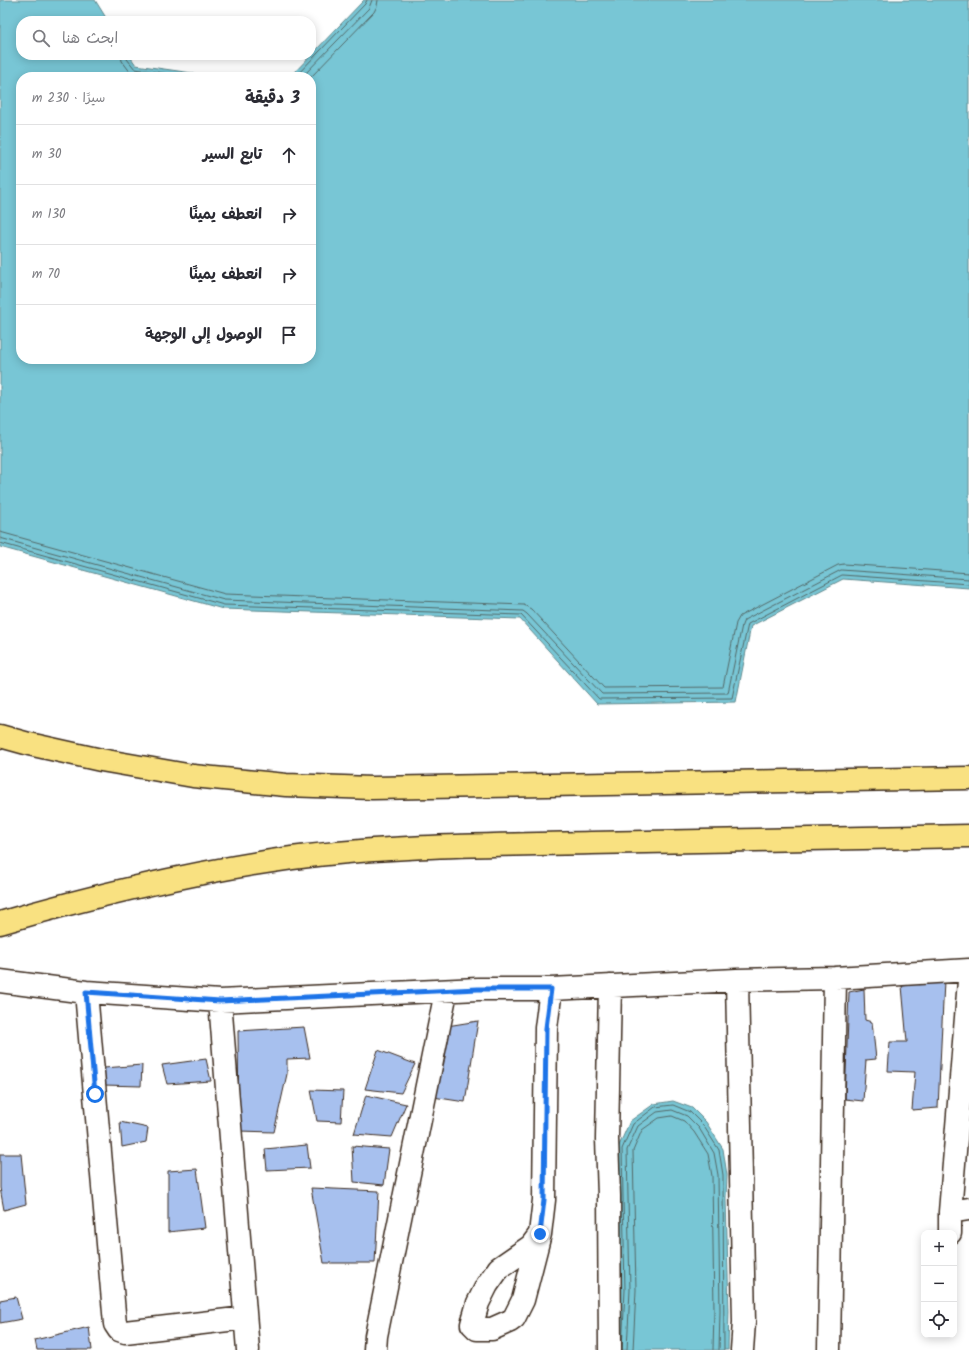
<!DOCTYPE html>
<html lang="ar">
<meta charset="utf-8">
<style>
:root{--surface:#fff;--page:#f2f2f3;--text:#2b2b33;--muted:#7c7c81;--line:#e1e1e2}
body{margin:0;font-family:Kalam,"Playpen Sans Arabic",sans-serif;background:var(--page);color:var(--text);direction:rtl}
.controls{position:absolute;right:12px;bottom:12px;display:grid;overflow:hidden;border-radius:8px;box-shadow:0 2px 10px #0003}
.controls button{width:36px;height:36px;display:grid;place-items:center;padding:0;border:0;border-bottom:1px solid var(--line);background:var(--surface);color:var(--text);font:20px sans-serif}
.stop{position:absolute;width:12px;height:12px;margin:-9px;border:3px solid #1a73e8;border-radius:50%;background:#fff}
.stop.end{background:#1a73e8;border-color:#fff;box-shadow:0 1px 4px #0008}
.list{margin:0;padding:0;list-style:none}
h2{display:flex;justify-content:space-between;align-items:center;height:52px;margin:0;padding:0 16px;font-size:17px}
h2 small{font-size:13px;font-weight:400;color:var(--muted)}
.list li{display:grid;grid-template-columns:26px 1fr auto;gap:12px;align-items:center;box-sizing:border-box;height:60px;padding:0 16px;border-top:1px solid var(--line)}
.list b{display:block;font-size:15px;white-space:nowrap}
.list em{font-size:13px;font-style:normal;color:var(--muted)}
.icon{flex:none;width:22px;height:22px;fill:none;stroke:currentColor;stroke-width:2;stroke-linecap:round;stroke-linejoin:round}
.map{position:relative;flex:none;width:969px;height:1350px;overflow:hidden;direction:ltr}
.search{position:absolute;background:var(--surface);box-shadow:0 2px 10px #0003;left:16px;top:16px;width:300px;height:44px;display:flex;align-items:center;gap:10px;box-sizing:border-box;padding:0 14px;border-radius:16px;color:var(--muted);font-size:15px}
.panel{position:absolute;background:var(--surface);box-shadow:0 2px 10px #0003;left:16px;top:72px;width:300px;height:292px;border-radius:16px;direction:rtl}
.map>svg:first-child{display:block}
.water{fill:#78c6d5;stroke:#60888c}
.lines{fill:none;stroke-linecap:round;stroke-linejoin:round}
.shore{stroke:#536867;stroke-width:1}
.building{fill:#a7c0ee;stroke:#3b2a1e}
.minor-casing{stroke:#3b2a1e;stroke-width:25}
.major-casing{stroke:#3b2a1e;stroke-width:25}
.minor{stroke:#fff;stroke-width:22}
.major{stroke:#f9e181;stroke-width:22}
.route{stroke:#1a73e8;stroke-width:5}
</style>
<div class="map">
<svg width="969" height="1350" viewBox="0 0 969 1350">
<rect width="100%" height="100%" fill="#fff"/>
<filter id="ink" filterUnits="userSpaceOnUse"><feTurbulence type="fractalNoise" baseFrequency=".025" numOctaves="2"/><feDisplacementMap in="SourceGraphic" scale="8" xChannelSelector="R" yChannelSelector="G"/><feConvolveMatrix kernelMatrix="1 2 1 2 8 2 1 2 1" color-interpolation-filters="sRGB"/></filter>
<g filter="url(#ink)">
<path class="water" d="M0,0h95l13,21h-87v34h108l7,10 84,12h-199v282h290v-282h-21l74,-77h605v588l-126,-9 -92,47 -15,76 -139,2 -77,-85 -297,-10 -223,-62z
M673,1101l19,7 14,14 17,27 4,26 -1,23 3,113 -1,39h-110v-202l12,-27 24,-17z"/>
<g class="lines">
<path class="shore" d="M121,55l1,6 9,12 24,4
M126,55l1,4 8,10 56,8
M295,77l70,-73 2,-4
M302,77l67,-69 3,-8
M311,77l63,-65 3,-6 1,-6
M0,532l225,62 299,11 7,4 73,79 119,-1 13,-64 4,-7 98,-51 6,-1 125,9
M0,538l224,62 299,11 4,3 75,80 126,-1 14,-68 2,-5 97,-50 128,9
M0,543l224,62 297,10 78,84 133,-1 16,-74 94,-49 127,9
M622,1350l3,-60 -3,-141 11,-25 22,-17 18,-2 17,7 13,13 16,25 4,25 1,175
M627,1350l3,-60 -3,-140 11,-24 19,-14 15,-2 15,6 12,12 15,25 4,22 2,136 -1,39
M633,1350l3,-60 -3,-139 9,-21 17,-12 13,-2 12,5 10,11 14,22 4,22 2,135 -1,39"/>
</g>
<path class="building" d="M944,981l-6,127 -26,2 3,-38 -27,-1 2,-29h17l-5,-56z
M864,989l1,31 7,2 4,37 -10,1 -3,41 -18,-2 4,-107z
M478,1021l-13,81 -32,-5 14,-71z
M304,1027l6,31 -23,1v15l-13,58 -35,-1 -1,-100z
M378,1050l37,14 -14,29 -36,-4z
M206,1059l5,22 -44,3 -5,-19z
M142,1065l-1,21 -38,-1 1,-17z
M311,1090l32,1 -2,31 -24,-1z
M366,1095l40,9 -14,33 -38,-3z
M120,1122l28,6 -2,14 -24,5z
M307,1145l3,23 -43,2 -2,-21z
M352,1146l37,3 -5,36 -30,-3z
M0,1154h21l5,50 -22,6 -4,-22z
M197,1169l8,59 -37,4v-61z
M311,1188l68,3 -4,72h-51z
M16,1297l6,22 -22,4v-23z
M89,1327l3,23h-55l-2,-10z"/>
<g class="lines">
<g class="minor-casing">
<path id="minor" d="M737,980l7,342 -2,28
M0,981l86,11 134,9 258,-12h73l186,-9 98,-2 134,-8
M86,992l29,332 4,6 6,2 120,-14
M220,1001l28,349
M950,1212l19,-3
M950,1233v-21l19,-231
M540,1234l-9,12 -32,22 -12,17 -9,18 -6,21 5,5h15l18,-8 4,-3 9,-18 17,-66 4,-34 2,-172 5,-39
M375,1350l1,-14 70,-344
M610,1350l-1,-154 -2,-57 3,-153
M829,1350l6,-372"/>
</g>
<g class="major-casing">
<path id="major" d="M0,736l29,8 72,16 92,16 93,9 86,3 597,-10
M0,923c96,-28 193,-51 292,-65 99,-13 199,-13 299,-15 126,-2 252,-4 378,-7"/>
</g>
<use href="#minor" class="minor"/>
<use href="#major" class="major"/>
</g>
</g>
<g class="lines" filter="url(#ink)">
<path class="route" d="M95,1094l-9,-102 134,9 258,-12h73l-5,39 -2,172 -4,34"/>
</g>
</svg>
<div class="controls">
<button>+</button>
<button>−</button>
<button><svg class="icon" aria-label="locate" viewBox="0 0 24 24"><circle cx="12" cy="12" r="6"/><path d="M12 2v4M12 18v4M2 12h4M18 12h4"/></svg></button>
</div>
<div class="stop" style="left:95px;top:1094px"></div>
<div class="stop end" style="left:540px;top:1234px"></div>
<div class="search"><svg class="icon" aria-label="search" viewBox="0 0 24 24"><circle cx="10" cy="10" r="6"/><path d="M15 15l6 6"/></svg>ابحث هنا</div>
<section class="panel">
<h2>3 دقيقة<small>سيرًا · 230 m</small></h2>
<ul class="list">
<li><svg class="icon" aria-label="ahead" viewBox="0 0 24 24"><path d="M12 20V5M6 11l6-6 6 6"/></svg><div><b>تابع السير</b></div><em>30 m</em></li>
<li><svg class="icon" aria-label="right" viewBox="0 0 24 24"><path d="M7 20v-9h11M14 6l5 5-5 5"/></svg><div><b>انعطف يمينًا</b></div><em>130 m</em></li>
<li><svg class="icon" aria-label="right" viewBox="0 0 24 24"><path d="M7 20v-9h11M14 6l5 5-5 5"/></svg><div><b>انعطف يمينًا</b></div><em>70 m</em></li>
<li><svg class="icon" aria-label="arrive" viewBox="0 0 24 24"><path d="M6 21V4h12l-3 4 3 4H6"/></svg><div><b>الوصول إلى الوجهة</b></div></li>
</ul>
</section>
</div>
